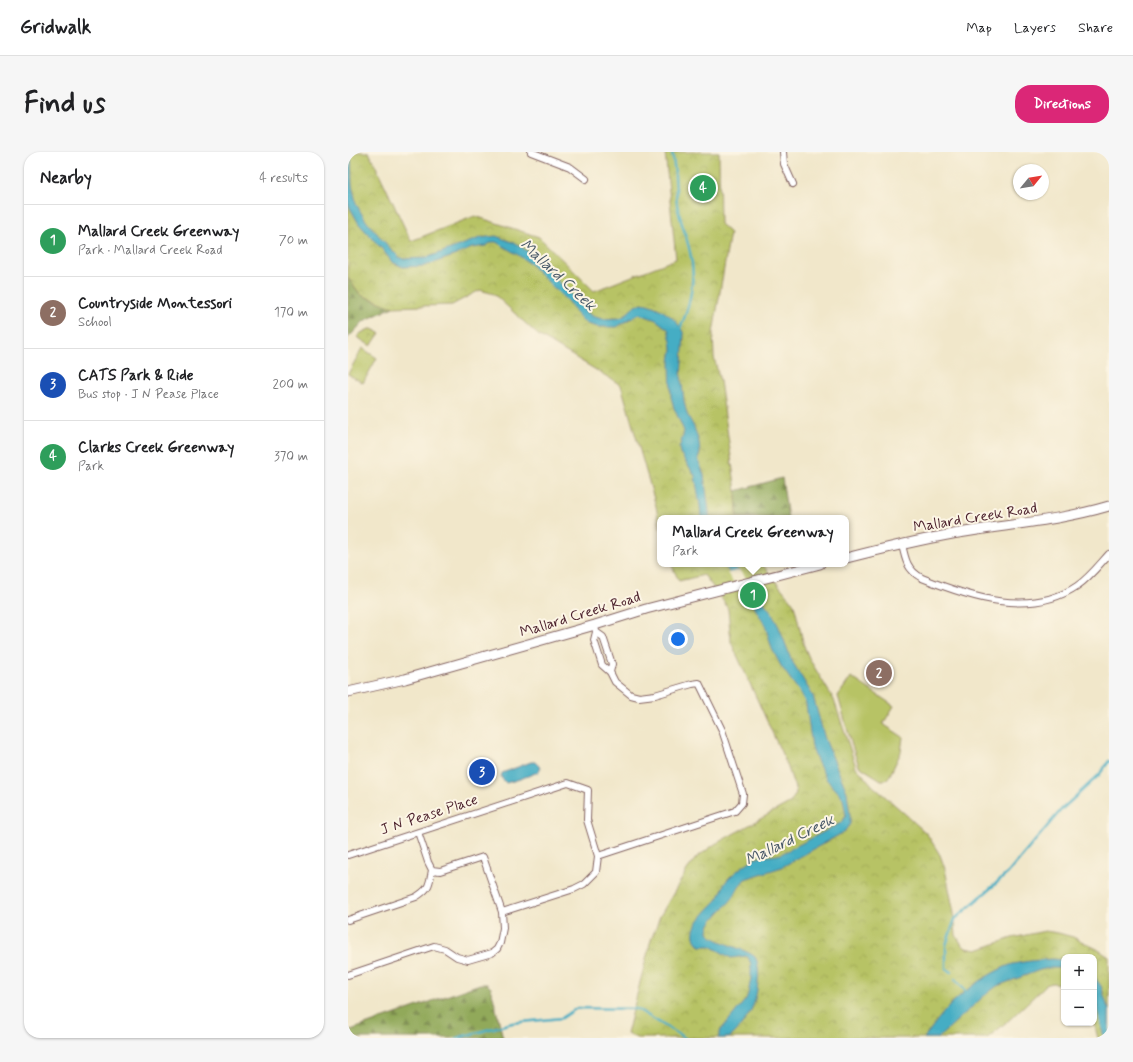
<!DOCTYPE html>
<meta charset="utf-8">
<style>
:root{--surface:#fff;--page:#f6f6f6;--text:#202124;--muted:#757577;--line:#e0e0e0;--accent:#db2777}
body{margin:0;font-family:Mynerve,sans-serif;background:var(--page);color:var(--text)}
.controls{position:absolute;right:12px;bottom:12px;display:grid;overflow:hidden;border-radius:8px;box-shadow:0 1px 3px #0004}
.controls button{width:36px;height:36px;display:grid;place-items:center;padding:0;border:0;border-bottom:1px solid var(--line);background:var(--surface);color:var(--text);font:20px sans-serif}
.compass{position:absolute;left:665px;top:12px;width:36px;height:36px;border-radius:50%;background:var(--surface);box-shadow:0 1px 3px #0004;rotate:60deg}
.you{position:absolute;left:330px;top:487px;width:14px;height:14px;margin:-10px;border:3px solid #fff;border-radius:50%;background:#1a73e8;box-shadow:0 0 0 6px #1a73e833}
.badge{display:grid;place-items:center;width:26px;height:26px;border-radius:50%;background:var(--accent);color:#fff;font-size:13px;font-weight:700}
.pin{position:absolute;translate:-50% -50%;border:2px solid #fff;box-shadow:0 1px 4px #0006}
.popup{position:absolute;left:309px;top:363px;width:192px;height:52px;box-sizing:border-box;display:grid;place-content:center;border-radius:8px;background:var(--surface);filter:drop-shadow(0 1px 3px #0005);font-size:13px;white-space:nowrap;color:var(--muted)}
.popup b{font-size:15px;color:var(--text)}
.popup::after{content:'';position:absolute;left:50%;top:100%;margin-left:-8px;border:8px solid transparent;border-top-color:var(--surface)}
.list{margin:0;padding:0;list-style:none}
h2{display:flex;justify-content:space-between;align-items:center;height:52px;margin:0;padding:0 16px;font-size:17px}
h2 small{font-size:13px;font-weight:400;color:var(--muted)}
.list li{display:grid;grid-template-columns:26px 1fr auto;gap:12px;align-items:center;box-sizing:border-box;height:72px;padding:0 16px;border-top:1px solid var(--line)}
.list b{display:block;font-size:15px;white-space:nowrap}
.list p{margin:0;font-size:13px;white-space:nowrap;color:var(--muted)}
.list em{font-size:13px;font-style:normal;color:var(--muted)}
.map{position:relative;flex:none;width:761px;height:886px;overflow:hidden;border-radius:16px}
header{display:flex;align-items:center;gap:24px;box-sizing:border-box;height:56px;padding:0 20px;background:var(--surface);border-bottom:1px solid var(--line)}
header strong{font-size:19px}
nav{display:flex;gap:22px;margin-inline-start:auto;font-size:14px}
.intro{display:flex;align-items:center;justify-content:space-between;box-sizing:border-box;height:96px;padding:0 24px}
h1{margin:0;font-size:28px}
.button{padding:10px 18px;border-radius:16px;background:var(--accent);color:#fff;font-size:14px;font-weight:700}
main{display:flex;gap:24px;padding:0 24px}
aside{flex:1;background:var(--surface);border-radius:16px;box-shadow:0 1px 3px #0004}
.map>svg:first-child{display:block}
.green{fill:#b7c365;stroke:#807148}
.forest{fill:url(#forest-firs);stroke:#6e6442}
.park{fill:url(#park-crowns);stroke:#807148}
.water{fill:#45adc4;stroke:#486678}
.pier{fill:#f1e7ca}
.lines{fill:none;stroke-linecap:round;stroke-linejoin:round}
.stream{stroke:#45adc4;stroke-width:2.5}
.street-casing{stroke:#846563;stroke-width:8}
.secondary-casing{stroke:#846563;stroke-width:11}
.street{stroke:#fff;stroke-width:6}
.secondary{stroke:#fff;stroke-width:9}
.labels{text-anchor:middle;stroke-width:4;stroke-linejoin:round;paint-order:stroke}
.street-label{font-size:15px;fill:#4a1f2b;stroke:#fcf5e5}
.water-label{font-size:16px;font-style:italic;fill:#485868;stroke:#fcf5e5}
</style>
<header>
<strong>Gridwalk</strong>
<nav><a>Map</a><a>Layers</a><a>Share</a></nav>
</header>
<div class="intro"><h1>Find us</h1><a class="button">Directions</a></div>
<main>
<aside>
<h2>Nearby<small>4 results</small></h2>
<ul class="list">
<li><span class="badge" style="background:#2e9e5b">1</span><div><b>Mallard Creek Greenway</b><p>Park · Mallard Creek Road</p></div><em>70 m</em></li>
<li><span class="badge" style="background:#8d6e63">2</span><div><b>Countryside Montessori</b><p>School</p></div><em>170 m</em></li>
<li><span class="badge" style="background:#1a4fb4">3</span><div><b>CATS Park &amp; Ride</b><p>Bus stop · J N Pease Place</p></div><em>200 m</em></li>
<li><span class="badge" style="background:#2e9e5b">4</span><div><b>Clarks Creek Greenway</b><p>Park</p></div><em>370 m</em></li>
</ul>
</aside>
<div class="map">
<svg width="761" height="886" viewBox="0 0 761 886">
<defs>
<pattern id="forest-firs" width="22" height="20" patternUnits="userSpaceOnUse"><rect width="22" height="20" fill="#91a95a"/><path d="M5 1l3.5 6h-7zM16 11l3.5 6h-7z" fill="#78894b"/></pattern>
<pattern id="park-crowns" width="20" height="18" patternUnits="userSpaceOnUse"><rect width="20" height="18" fill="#b7c365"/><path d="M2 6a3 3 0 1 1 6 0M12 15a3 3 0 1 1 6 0" fill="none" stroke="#9fa758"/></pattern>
</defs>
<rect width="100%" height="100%" fill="#fcf5e5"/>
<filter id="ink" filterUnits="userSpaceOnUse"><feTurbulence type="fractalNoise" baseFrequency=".025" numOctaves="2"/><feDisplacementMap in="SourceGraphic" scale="8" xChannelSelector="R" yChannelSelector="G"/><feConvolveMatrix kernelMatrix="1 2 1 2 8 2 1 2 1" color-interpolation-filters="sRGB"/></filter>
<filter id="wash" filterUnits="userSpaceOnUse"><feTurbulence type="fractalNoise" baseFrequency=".012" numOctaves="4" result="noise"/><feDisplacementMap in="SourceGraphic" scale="16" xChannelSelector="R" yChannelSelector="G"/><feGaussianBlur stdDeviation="0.9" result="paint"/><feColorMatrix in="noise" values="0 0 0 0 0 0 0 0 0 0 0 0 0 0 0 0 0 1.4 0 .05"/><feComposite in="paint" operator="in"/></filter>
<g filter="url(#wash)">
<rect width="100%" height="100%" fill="#f1e7ca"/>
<path class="green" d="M14,196l15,10 -14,25 -15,-9z
M503,525l43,29 -11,18 20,13 -2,15 -13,27 -4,1h-3l-22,-14 -7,-20 -14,-50z"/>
<path class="forest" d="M0,126l13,17 32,12 -29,14 -16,17z
M434,326l6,40h-51l-1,-27z
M132,832h7l4,4 12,50h-155v-7z"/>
<path class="park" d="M0,0h21l42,89 64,-25 64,21 55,54 82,-32 -11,-107h54l1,72 10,9 -17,100 1,24 6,24 16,110 1,27h-77v11l-4,-23 -35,-121 -83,-50 -44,-41 -14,-4 -28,15 -59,2 -32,-12 -13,-17z
M21,177h3l8,4 -9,13 -14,-9 4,-4z
M323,412h91l32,40 10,42 6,14 24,40 22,67 17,19 30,26 24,22 13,21 5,14 9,44 2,22 6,10 4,3 11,2 35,-12 33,-7 13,2 15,4 24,12 12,8v81h-11l-4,-15v-66h-30v27l-12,-1 -6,2 -40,38 -19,15h-350l-10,-4 23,-91 10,-27 27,-46 9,-12 19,-14 76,-42 5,-9 -1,-5 -8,-23 -56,-123 -3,-33 -4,-7 -20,-27 -25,6z"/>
<path class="water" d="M0,0h3l1,33 4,18 4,8 7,11 22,25 10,10 4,2 23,-1 54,-20 16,-2 21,8 14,10 46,46 8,11 7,5 10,3 18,-1 4,-2 11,-10 7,-3c16,2 38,17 42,32l-3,41 3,25 3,13 7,13 5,15 1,11 -2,6 6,16 6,43h-9l-1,-12 -5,-30 -3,-5 -12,-18 -1,-5 4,-12 1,-5 -10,-23 -3,-11 -1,-35 2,-13 -1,-8 -3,-12 -12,-9 -16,-6 -4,1 -19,12h-19l-11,-3 -6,-5 -13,-17 -39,-39 -11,-8 -22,-13h-4l-6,4 -14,2 -16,7 -31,11 -22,1 -11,-5 -10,-13 -23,-25 -11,-20z
M375,412h10l37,46 9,17 13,34 21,35 12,43 22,53 3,23v9l-6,8 -62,35 -37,12c-6,6 -8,13 -13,20 -5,7 -24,22 -24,32 0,10 40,18 47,26 7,10 2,41 -3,51 -3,8 -15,25 -22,29 -3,1 -8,1 -12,1l3,-8 25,-31 2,-5 3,-16v-14l-3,-7 -2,-1 -15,2 -20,-12h-11c-18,-15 7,-35 17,-46 5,-6 5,-14 10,-20 3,-4 21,-18 27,-21 8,-4 18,-2 27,-5l58,-30 4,-3 3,-6 -3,-16 -3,-5 -13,-14 -9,-17 -6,-16 -6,-43 -5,-10 -20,-28 -9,-17 -7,-24 -12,-20z
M183,610h4l4,4 1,3 -2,3 -18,7 -14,4 -3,-3 -2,-3 1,-4z
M705,807l11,1v8h-15l-9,2 -43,16 -13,10 -46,42h-14c9,-12 18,-25 29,-36 14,-13 42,-33 60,-38 13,-3 26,-4 40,-5z
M746,824l7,10 8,25v27h-5l-10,-44z"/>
<path class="pier" d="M392,418l18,23 -14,4 -17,-24z"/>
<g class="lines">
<path class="stream" d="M324,0c1,8 3,16 3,24 1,9 1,19 2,28 3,18 11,35 14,53 5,24 -2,52 -12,74
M603,820l-5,-3v-24l9,-26 53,-46 53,-63 38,-35 10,-14
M607,827l13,15
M109,886l55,-15 50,-5 15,-10 60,1 48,29"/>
</g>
</g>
<g filter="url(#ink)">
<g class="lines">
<g class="street-casing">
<path id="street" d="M183,0l39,15 16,12
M435,0l1,12 9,20
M554,392c3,15 5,26 20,34 47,19 108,40 155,8 12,-8 22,-21 32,-32
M247,473l1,7 -2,8 8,25 8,7 5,10 16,13 8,2 16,-2 37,-11 7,-1 23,47 21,64 -1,9 -7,8 -137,45
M248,480l7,5 9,27 -2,8
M0,703l220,-72 20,7 -1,30 11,36 -2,16 -12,12 -10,5 -72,23 -19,-55 -43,14 -8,-1 -4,-8 -10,-30
M0,768l68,-23c14,-9 13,-12 16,-27
M0,823l86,-29 11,3 12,8 11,3 24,-7 5,-4 3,-6 3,-15 -1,-16"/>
</g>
<g class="secondary-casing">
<path id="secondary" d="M498,406c40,-10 79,-20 119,-26 48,-8 97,-12 144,-26
M0,540l57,-13 190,-54 51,-16 174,-45"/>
</g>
<use href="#street" class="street"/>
<use href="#secondary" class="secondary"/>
</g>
</g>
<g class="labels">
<g class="street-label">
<text transform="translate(627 365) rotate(-9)" y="5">Mallard Creek Road</text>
<text transform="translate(232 462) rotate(-17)" y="5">Mallard Creek Road</text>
<text transform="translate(81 662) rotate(-18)" y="5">J N Pease Place</text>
</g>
<g class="water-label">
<text transform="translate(211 122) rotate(43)" y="6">Mallard Creek</text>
<text transform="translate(441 687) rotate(-26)" y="6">Mallard Creek</text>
</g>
</g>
</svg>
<div class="controls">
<button>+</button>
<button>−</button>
</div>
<svg class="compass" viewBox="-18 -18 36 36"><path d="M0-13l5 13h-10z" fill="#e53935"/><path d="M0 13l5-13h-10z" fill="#757577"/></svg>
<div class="you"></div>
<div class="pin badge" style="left:405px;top:443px;background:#2e9e5b">1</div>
<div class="popup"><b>Mallard Creek Greenway</b>Park</div>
<div class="pin badge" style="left:531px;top:521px;background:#8d6e63">2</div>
<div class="pin badge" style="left:134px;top:620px;background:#1a4fb4">3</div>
<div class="pin badge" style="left:355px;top:36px;background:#2e9e5b">4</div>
</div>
</main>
